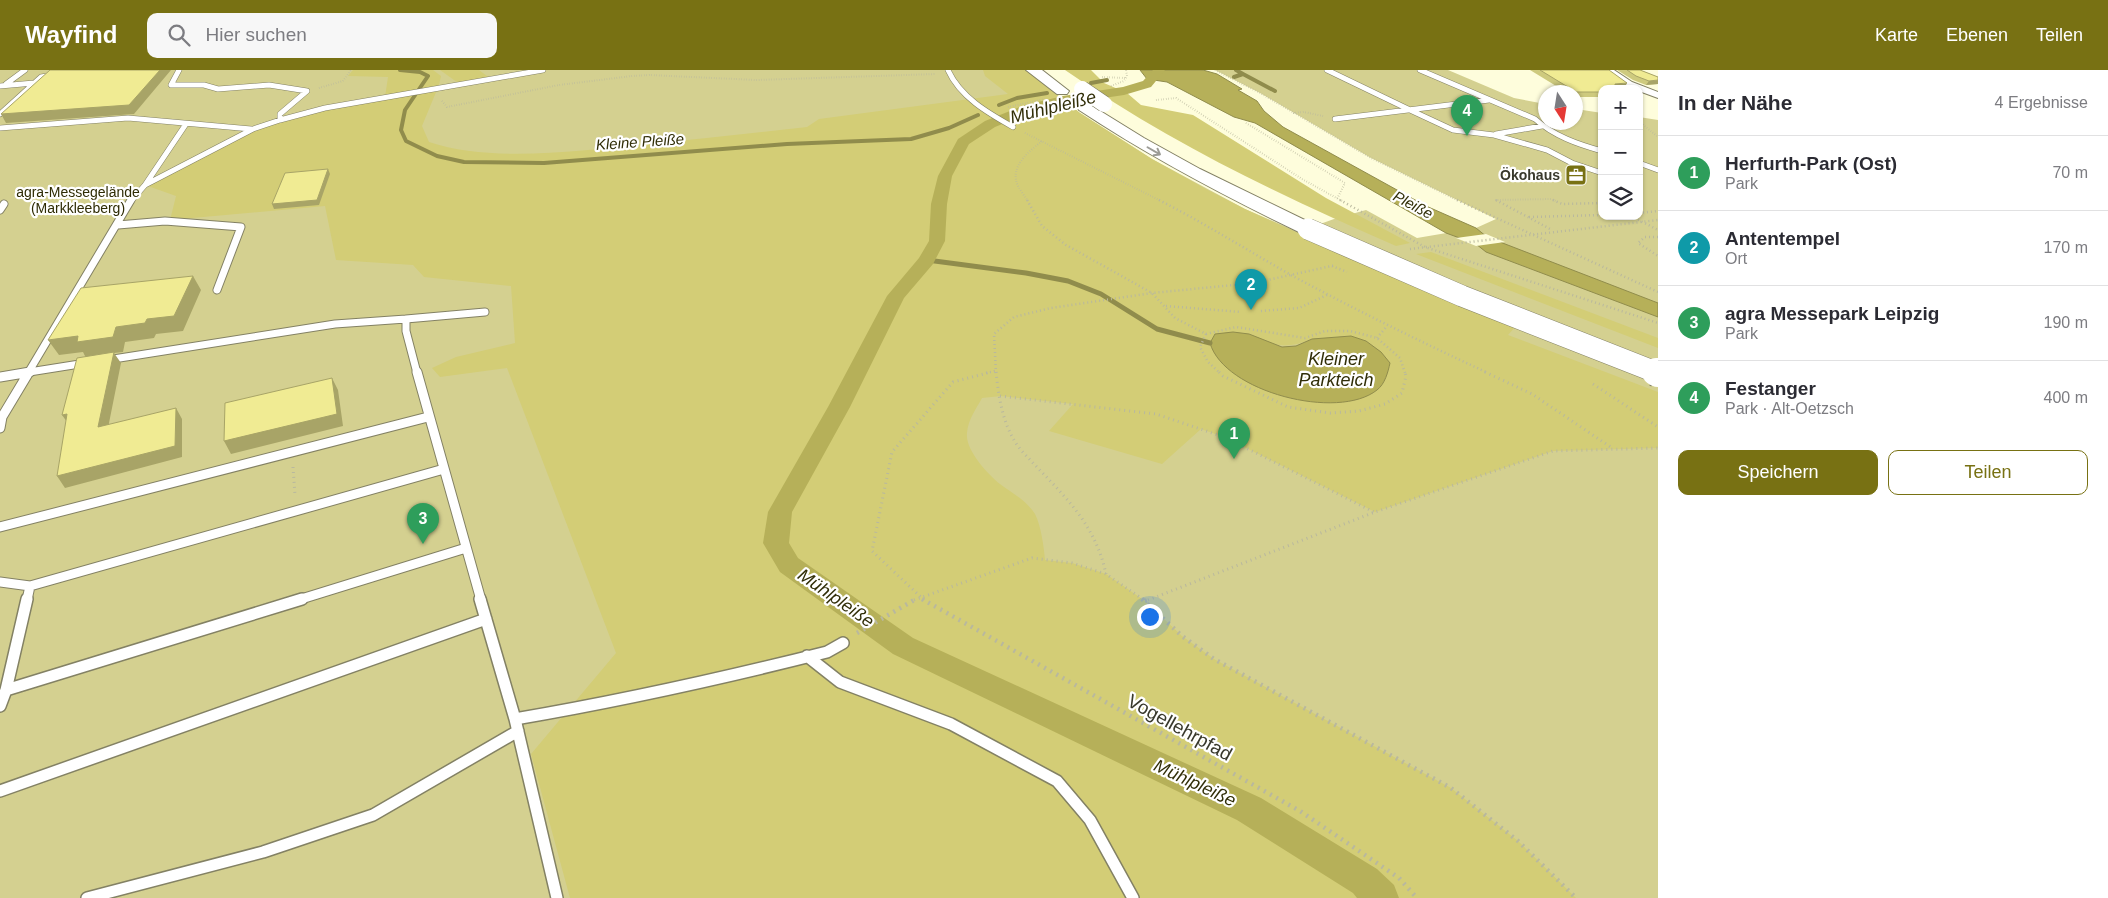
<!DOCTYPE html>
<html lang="de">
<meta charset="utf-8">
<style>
:root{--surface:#fff;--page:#f7f7f7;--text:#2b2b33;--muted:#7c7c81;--line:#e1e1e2;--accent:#787113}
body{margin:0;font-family:Arial,sans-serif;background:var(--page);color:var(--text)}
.controls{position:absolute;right:15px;top:15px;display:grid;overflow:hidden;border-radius:10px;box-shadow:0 1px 4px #0004}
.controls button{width:45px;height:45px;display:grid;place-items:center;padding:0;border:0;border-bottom:1px solid var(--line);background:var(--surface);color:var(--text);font:25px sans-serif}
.compass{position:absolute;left:1538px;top:15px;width:45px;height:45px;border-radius:50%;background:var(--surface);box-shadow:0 1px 4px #0004;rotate:168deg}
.you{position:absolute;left:1149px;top:546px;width:18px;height:18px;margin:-12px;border:4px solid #fff;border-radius:50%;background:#1a73e8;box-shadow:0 0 0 8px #1a73e833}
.badge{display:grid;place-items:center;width:32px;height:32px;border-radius:50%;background:var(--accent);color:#fff;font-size:16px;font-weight:700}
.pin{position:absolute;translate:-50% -41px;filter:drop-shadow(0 1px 2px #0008)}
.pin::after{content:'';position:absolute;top:26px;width:18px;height:15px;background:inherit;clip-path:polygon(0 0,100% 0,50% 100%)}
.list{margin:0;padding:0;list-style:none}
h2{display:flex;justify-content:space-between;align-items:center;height:65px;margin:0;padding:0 20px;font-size:21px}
h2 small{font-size:16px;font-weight:400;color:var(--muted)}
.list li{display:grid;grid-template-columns:32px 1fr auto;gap:15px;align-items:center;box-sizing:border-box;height:75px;padding:0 20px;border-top:1px solid var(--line)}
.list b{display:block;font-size:19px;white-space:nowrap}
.list p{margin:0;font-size:16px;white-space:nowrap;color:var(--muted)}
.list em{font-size:16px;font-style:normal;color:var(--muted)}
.actions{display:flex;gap:10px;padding:15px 20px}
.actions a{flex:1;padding:11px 0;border:1px solid var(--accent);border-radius:10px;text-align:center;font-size:18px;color:var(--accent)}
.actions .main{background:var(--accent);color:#fff}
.icon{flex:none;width:28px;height:28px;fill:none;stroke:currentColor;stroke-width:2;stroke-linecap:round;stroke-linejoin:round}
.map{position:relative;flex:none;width:1658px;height:828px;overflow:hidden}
header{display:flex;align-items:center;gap:30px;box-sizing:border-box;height:70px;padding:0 25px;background:var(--accent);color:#fff}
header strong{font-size:24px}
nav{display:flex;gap:28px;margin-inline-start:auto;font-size:18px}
.search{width:350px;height:45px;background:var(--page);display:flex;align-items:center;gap:12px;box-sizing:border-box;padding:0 18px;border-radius:10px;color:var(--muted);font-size:19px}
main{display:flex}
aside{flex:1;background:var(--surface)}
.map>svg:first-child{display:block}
.green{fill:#d4d090}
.forest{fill:#d3cd76;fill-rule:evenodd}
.water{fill:#b6b059;stroke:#908c4c}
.pier{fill:#fefddc}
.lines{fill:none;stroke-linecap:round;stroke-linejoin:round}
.stream-far1{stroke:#908c4c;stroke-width:4}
.stream{stroke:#908c4c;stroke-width:5}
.canal{fill:#b6b059;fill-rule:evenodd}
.lane-far3-casing{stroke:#838164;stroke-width:6}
.lane-far2-casing{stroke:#838164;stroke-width:9}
.lane-far1-casing{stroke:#838164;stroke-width:11}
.lane-casing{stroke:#838164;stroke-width:14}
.street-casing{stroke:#838164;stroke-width:2}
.highway-casing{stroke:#838164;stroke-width:2}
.path-far3{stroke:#b9b89e;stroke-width:2;stroke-dasharray:0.5 2;stroke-linecap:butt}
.path-far2{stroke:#b9b89e;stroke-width:2.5;stroke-dasharray:1 3;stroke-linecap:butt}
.path-far1{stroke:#b9b89e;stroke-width:3;stroke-dasharray:1 4;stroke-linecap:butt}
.path{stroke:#b9b89e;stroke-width:4.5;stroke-dasharray:2 5;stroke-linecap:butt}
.lane-far3{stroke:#fff;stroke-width:5}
.lane-far2{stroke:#fff;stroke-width:7}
.lane-far1{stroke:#fff;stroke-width:9}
.lane{stroke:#fff;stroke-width:11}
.street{fill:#fff;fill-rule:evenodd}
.highway{fill:#fff;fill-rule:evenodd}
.highway-bridge-far2-casing{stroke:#838164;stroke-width:17;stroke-linecap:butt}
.highway-bridge-far1-casing{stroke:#838164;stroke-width:22;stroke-linecap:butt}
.highway-bridge-casing{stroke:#838164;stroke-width:30;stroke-linecap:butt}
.highway-bridge-far2{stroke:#fff;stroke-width:16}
.highway-bridge-far1{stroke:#fff;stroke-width:21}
.highway-bridge{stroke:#fff;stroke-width:28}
.wall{fill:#ceca7e}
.shaded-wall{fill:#a8a467}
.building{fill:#f0eb93;stroke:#a8a467}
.oneway{stroke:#9c9c96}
.labels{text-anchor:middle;stroke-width:4.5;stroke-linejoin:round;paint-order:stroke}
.far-poi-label{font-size:14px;font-weight:bold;fill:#39392c;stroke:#fff;text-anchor:end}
.far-park-label{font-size:14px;fill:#2e2b04;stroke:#fff}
.far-water-label{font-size:15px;font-style:italic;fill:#312e08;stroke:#fff}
.water-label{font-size:18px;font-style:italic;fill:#312e08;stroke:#fff}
.near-street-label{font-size:19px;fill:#39392c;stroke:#fff}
</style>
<header>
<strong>Wayfind</strong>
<div class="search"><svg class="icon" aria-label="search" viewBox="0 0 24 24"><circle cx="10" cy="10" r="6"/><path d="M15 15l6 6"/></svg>Hier suchen</div>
<nav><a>Karte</a><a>Ebenen</a><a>Teilen</a></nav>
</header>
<main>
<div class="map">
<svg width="1658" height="828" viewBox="0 0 1658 828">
<rect width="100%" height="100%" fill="#fefddc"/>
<path class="green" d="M0,0h1026l54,43 72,46 93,50 53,23 36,-13 32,-9 51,28 59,-10 20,-9 -125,-61 -111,-65 -45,-23h233l66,28 31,6 1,18h30v-13l26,4v103h37v-99l19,3v778h-1658z"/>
<path class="forest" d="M353,0h80l8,6 -2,9 -17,41 7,16c63,21 149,9 215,2 55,-5 109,-11 163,-17l12,-8 189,-25 -23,-18 -2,-6h43l54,43 72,46 54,30 39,20 122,55 149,62 -8,9 150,57v56l-105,3 -178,61 -151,-75 -23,-8 -39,35 -113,-33 24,-27 -72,-8 -19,2c-6,11 -14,22 -15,35 -2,17 21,41 33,51 12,9 27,17 35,30 6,11 9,34 10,46l27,3 34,11 39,27 37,35 32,23 237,129 67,53 58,57h-1006l-39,-144 85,-101 -109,-285 -67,9 -8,-9 24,-11 59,-14 -4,-57 -87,-9 -11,-12 -77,-5 -11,-54 -155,14 6,-24 -31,-11 108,-56 27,-9 105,-23 3,-20 -40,-1zM1249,264c25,12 36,16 63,5l-60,46z
M440,0h39l12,9 -30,6z
M1065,0h26l13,13 23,10 14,12 52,10 133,83 84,45 -14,3c-115,-50 -228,-104 -331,-176z
M1431,182l227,86v10l-242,-94z"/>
<path class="water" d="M1140,0h63l14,4 25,15 -4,1 19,11 7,10 19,16 143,79 50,22 11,9 171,66v14l-172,-65 -10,-8 -30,-11 -191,-110 -21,-6 -67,-35 -20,-3z
M1233,262l16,2 33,13 14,-1 16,-7 39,-3 15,5 15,11 9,11c-2,9 -5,21 -13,27 -39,31 -153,2 -167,-47l5,-9z"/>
<path class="pier" d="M1486,164l19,8 -29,4 -20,-8z"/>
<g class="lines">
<path class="stream-far1" d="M400,0l20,2 8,4 -23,34 -4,20 5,11 31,15 27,6 80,1 243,-19 124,-5 38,-11 29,-13
M1243,4l32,17
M1234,7l9,-3 -7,-4
M1091,13l16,-3
M999,35l18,-7 30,-5"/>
<path class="stream" d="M927,190l99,13 42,8 33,13 56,35 53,14"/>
<path class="canal" d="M1153,0h12l-14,17 -27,8 -61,9 -29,7 -39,16 -26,17 -17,32 -5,28 -2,37 -12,23 -29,34 -54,109 -58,105 -3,31 9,15 115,80 348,160 116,71 17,16 5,13h-42l-4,-5 -116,-73 -344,-166 -113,-82 -17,-29 5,-31 60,-105 59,-111 32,-38 10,-17 2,-37 7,-28 20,-37 27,-18 40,-16 38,-9 60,-9 20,-6z"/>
<g class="lane-far3-casing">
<path id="lane-far3" d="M179,0l-8,15h33l14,4 51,-4 38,6 -27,23v6
M948,0c12,27 40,43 65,57
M1327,0l81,39
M1420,0l115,49c19,17 42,25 67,32
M6,14l19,-14
M0,16l34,-3
M1410,40l43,20 41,5 53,15 25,13 30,10
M0,44l41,-37 12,-2
M1335,49l154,-19
M0,58l128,-10 123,11
M1496,64l46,-8
M1639,93l19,7
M145,115l108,-56 27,-9 45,-12 218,-38
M131,131l14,-16 41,-61"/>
</g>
<g class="lane-far2-casing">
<path id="lane-far2" d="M0,140l4,-6
M118,155l47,-4 76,6 -24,63
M406,249l79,-7
M107,290l228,-36 71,-5v12l11,42
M23,303l63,-10
M28,303l103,-173"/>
</g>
<g class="lane-far1-casing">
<path id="lane-far1" d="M417,302l64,228
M0,307l30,-5
M0,358l2,-11 27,-45
M0,457l428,-110
M0,512l30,4 -3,14
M30,516l414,-117
M298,530l168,-52"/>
</g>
<g class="lane-casing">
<path id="lane" d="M480,529l35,120c105,-18 209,-41 312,-67l16,-9
M807,586l33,26 111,42 106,57 33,39 43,78
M6,620l296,-91
M0,636l6,-16 21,-91
M515,649l42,179
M0,721l486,-172
M87,828l176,-46 110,-37 145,-84"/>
</g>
<g class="street-casing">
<path id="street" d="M1603,0h11l18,12 26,10v6l-19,-7v-2l-13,-3z"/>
</g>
<g class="highway-casing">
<path id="highway" d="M1026,0h16l27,21 -2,3h-10z
M1084,33l5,1 55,34 56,31 115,56 3,4 -3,4 -7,2 -7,-2c-77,-37 -151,-76 -222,-123l-2,-3 2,-3z"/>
</g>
<path class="path-far3" d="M1215,0l45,23 111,65 88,43
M1102,7l23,1
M1111,16l13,-5 3,-5 -1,-6
M319,18l24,-7 8,-11
M1156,30l20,-2 126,81 40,22
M442,31l5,6 112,-22 73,-9 17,-1 107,5 180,-6
M1008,37l37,-8
M1293,43l11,-1 19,4
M1246,53l99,60 -8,16
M1641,53l17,14
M1025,63l136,68
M1028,131c-4,-6 -11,-14 -12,-21 -3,-17 15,-30 26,-39
M1497,131l-2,-1 56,-1 5,2"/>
<path class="path-far2" d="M1027,130l15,26 24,19 86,48 23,25 31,16
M1159,130c45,23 88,50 132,75 65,35 130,67 197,98
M1340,130l85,47 233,76
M1457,130l201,92
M1496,130l56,30
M1553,130l9,4 40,-1
M1639,143l19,-2
M1631,146l27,14
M1529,147l73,-2
M1658,167h-13l-7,6 20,13
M1410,179l248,-29
M1332,196l15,6
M1166,236l75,6
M1261,241l38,-3 30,-14
M1206,264l-6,13 8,15 12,11
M1206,264l30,-7 69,11 20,-7h25l27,7 23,20 5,15
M1377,268l10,-12
M986,303l9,-2
M996,303l-2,-39 20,-17 37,-9 101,-15 102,-10 82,-18"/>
<path class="path-far1" d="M996,302c3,27 7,56 25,78 36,40 73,68 85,124
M1219,302l4,4 65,31 42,6 29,-2 26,-7 17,-11 4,-17 -1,-4
M1485,302l47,22 80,54
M1593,314l65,43
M1000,326l156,18 68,23 150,75
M293,397l2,28
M914,530l118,-42 40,5 34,11 38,26
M924,530l-52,-49 20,-99 61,-70 38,-10
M1148,530l227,-88 178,-61 105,-3"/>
<path class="path" d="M922,529l378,212 99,67 18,20
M1142,529l40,37 32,23 237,129 67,53 58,57
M1145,531l6,-2
M857,563l59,-34"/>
<use href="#lane-far3" class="lane-far3"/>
<use href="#lane-far2" class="lane-far2"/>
<use href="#lane-far1" class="lane-far1"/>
<use href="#lane" class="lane"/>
<use href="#street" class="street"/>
<use href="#highway" class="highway"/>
<g class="highway-bridge-far2-casing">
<path id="highway-bridge-far2" d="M1082,19l22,15"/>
</g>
<g class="highway-bridge-far1-casing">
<path id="highway-bridge-far1" d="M1308,159l154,67 196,77"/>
</g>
<g class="highway-bridge-casing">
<path id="highway-bridge" d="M1656,302l2,1"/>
</g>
<use href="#highway-bridge-far2" class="highway-bridge-far2"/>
<use href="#highway-bridge-far1" class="highway-bridge-far1"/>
<use href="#highway-bridge" class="highway-bridge"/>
</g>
<path class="wall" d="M1530,0h79l16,17 -23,2v8h-26v-5h-10z
M1617,0h23l18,7v7l-12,1 -13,-5z"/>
<path class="shaded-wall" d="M160,0h11l-37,44 -128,9 -5,-9z
M1658,10v4l-12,1 3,-4z
M1627,13l-2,4 -13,1 3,-4z
M328,99l2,5 -11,31 -45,4 -2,-5z
M193,206l8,14 -18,41 -27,3 -2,4 -29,4 -2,10 -9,1 7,10 -15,75 -8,-11 -12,-69 -3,-6 -24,3 -11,-15 68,-13 31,-8z
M332,308l6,12 5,36 -112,28 -7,-13z
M176,338l6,11v38l-117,31 -8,-12z
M67,344l3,12 -8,-11z"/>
<path class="building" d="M50,0h110l-31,35 -128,9z
M1540,0h69l18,13 -12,1v5h-13v3h-26z
M1627,0h13l18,7v3l-9,1 -13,-5z
M328,99l-11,31 -45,4 13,-31z
M193,206l-19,40 -27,3 -2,4 -29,4 -3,10 -36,5 1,-6 -30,4 33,-52z
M114,282l-16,75 78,-19 -1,38 -118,30 10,-62 -5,1 15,-57z
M332,308l5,36 -113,27 1,-38z"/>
<defs><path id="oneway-shaft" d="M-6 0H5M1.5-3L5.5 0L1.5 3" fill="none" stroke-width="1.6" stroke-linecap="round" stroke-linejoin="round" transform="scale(1.25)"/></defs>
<use class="oneway" href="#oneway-shaft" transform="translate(1154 81) rotate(30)"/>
<defs>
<g id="office-square" transform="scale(1.125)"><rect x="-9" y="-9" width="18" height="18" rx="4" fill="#787113" stroke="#fff"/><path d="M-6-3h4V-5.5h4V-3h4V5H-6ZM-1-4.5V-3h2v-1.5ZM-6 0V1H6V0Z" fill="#fff"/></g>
</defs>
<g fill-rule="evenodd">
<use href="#office-square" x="1576" y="105"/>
</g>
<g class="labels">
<g class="far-poi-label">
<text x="1560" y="110">Ökohaus</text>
</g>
<g class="far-park-label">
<text x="78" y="127">agra-Messegelände<tspan x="78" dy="16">(Markkleeberg)</tspan></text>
</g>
<g class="far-water-label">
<text transform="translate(640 72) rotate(-4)" y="5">Kleine Pleiße</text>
<text transform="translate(1413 135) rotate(28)" y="5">Pleiße</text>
</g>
<g class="water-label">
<text transform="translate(1053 37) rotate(-14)" y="6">Mühlpleiße</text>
<text x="1336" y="295">Kleiner<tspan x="1336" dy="21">Parkteich</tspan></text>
<text transform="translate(836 528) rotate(35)" y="6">Mühlpleiße</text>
<text transform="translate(1195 713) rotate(25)" y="6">Mühlpleiße</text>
</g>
<g class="near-street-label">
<text transform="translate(1180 657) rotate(29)" y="7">Vogellehrpfad</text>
</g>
</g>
</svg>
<div class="controls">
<button>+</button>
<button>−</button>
<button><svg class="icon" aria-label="layers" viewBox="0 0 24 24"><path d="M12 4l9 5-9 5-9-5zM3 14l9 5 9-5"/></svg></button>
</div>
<svg class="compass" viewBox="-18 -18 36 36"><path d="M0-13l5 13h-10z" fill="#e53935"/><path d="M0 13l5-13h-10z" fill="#7c7c81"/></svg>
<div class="you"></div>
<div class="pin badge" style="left:1234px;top:389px;background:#2e9e5b">1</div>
<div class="pin badge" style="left:1251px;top:240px;background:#0f9aa8">2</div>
<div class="pin badge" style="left:423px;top:474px;background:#2e9e5b">3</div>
<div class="pin badge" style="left:1467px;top:66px;background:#2e9e5b">4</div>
</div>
<aside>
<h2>In der Nähe<small>4 Ergebnisse</small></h2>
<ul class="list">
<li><span class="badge" style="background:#2e9e5b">1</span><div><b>Herfurth-Park (Ost)</b><p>Park</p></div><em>70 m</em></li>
<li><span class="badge" style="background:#0f9aa8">2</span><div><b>Antentempel</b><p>Ort</p></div><em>170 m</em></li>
<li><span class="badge" style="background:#2e9e5b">3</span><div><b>agra Messepark Leipzig</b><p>Park</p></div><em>190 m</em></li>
<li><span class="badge" style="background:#2e9e5b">4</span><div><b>Festanger</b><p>Park · Alt-Oetzsch</p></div><em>400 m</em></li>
</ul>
<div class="actions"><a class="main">Speichern</a><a>Teilen</a></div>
</aside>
</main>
